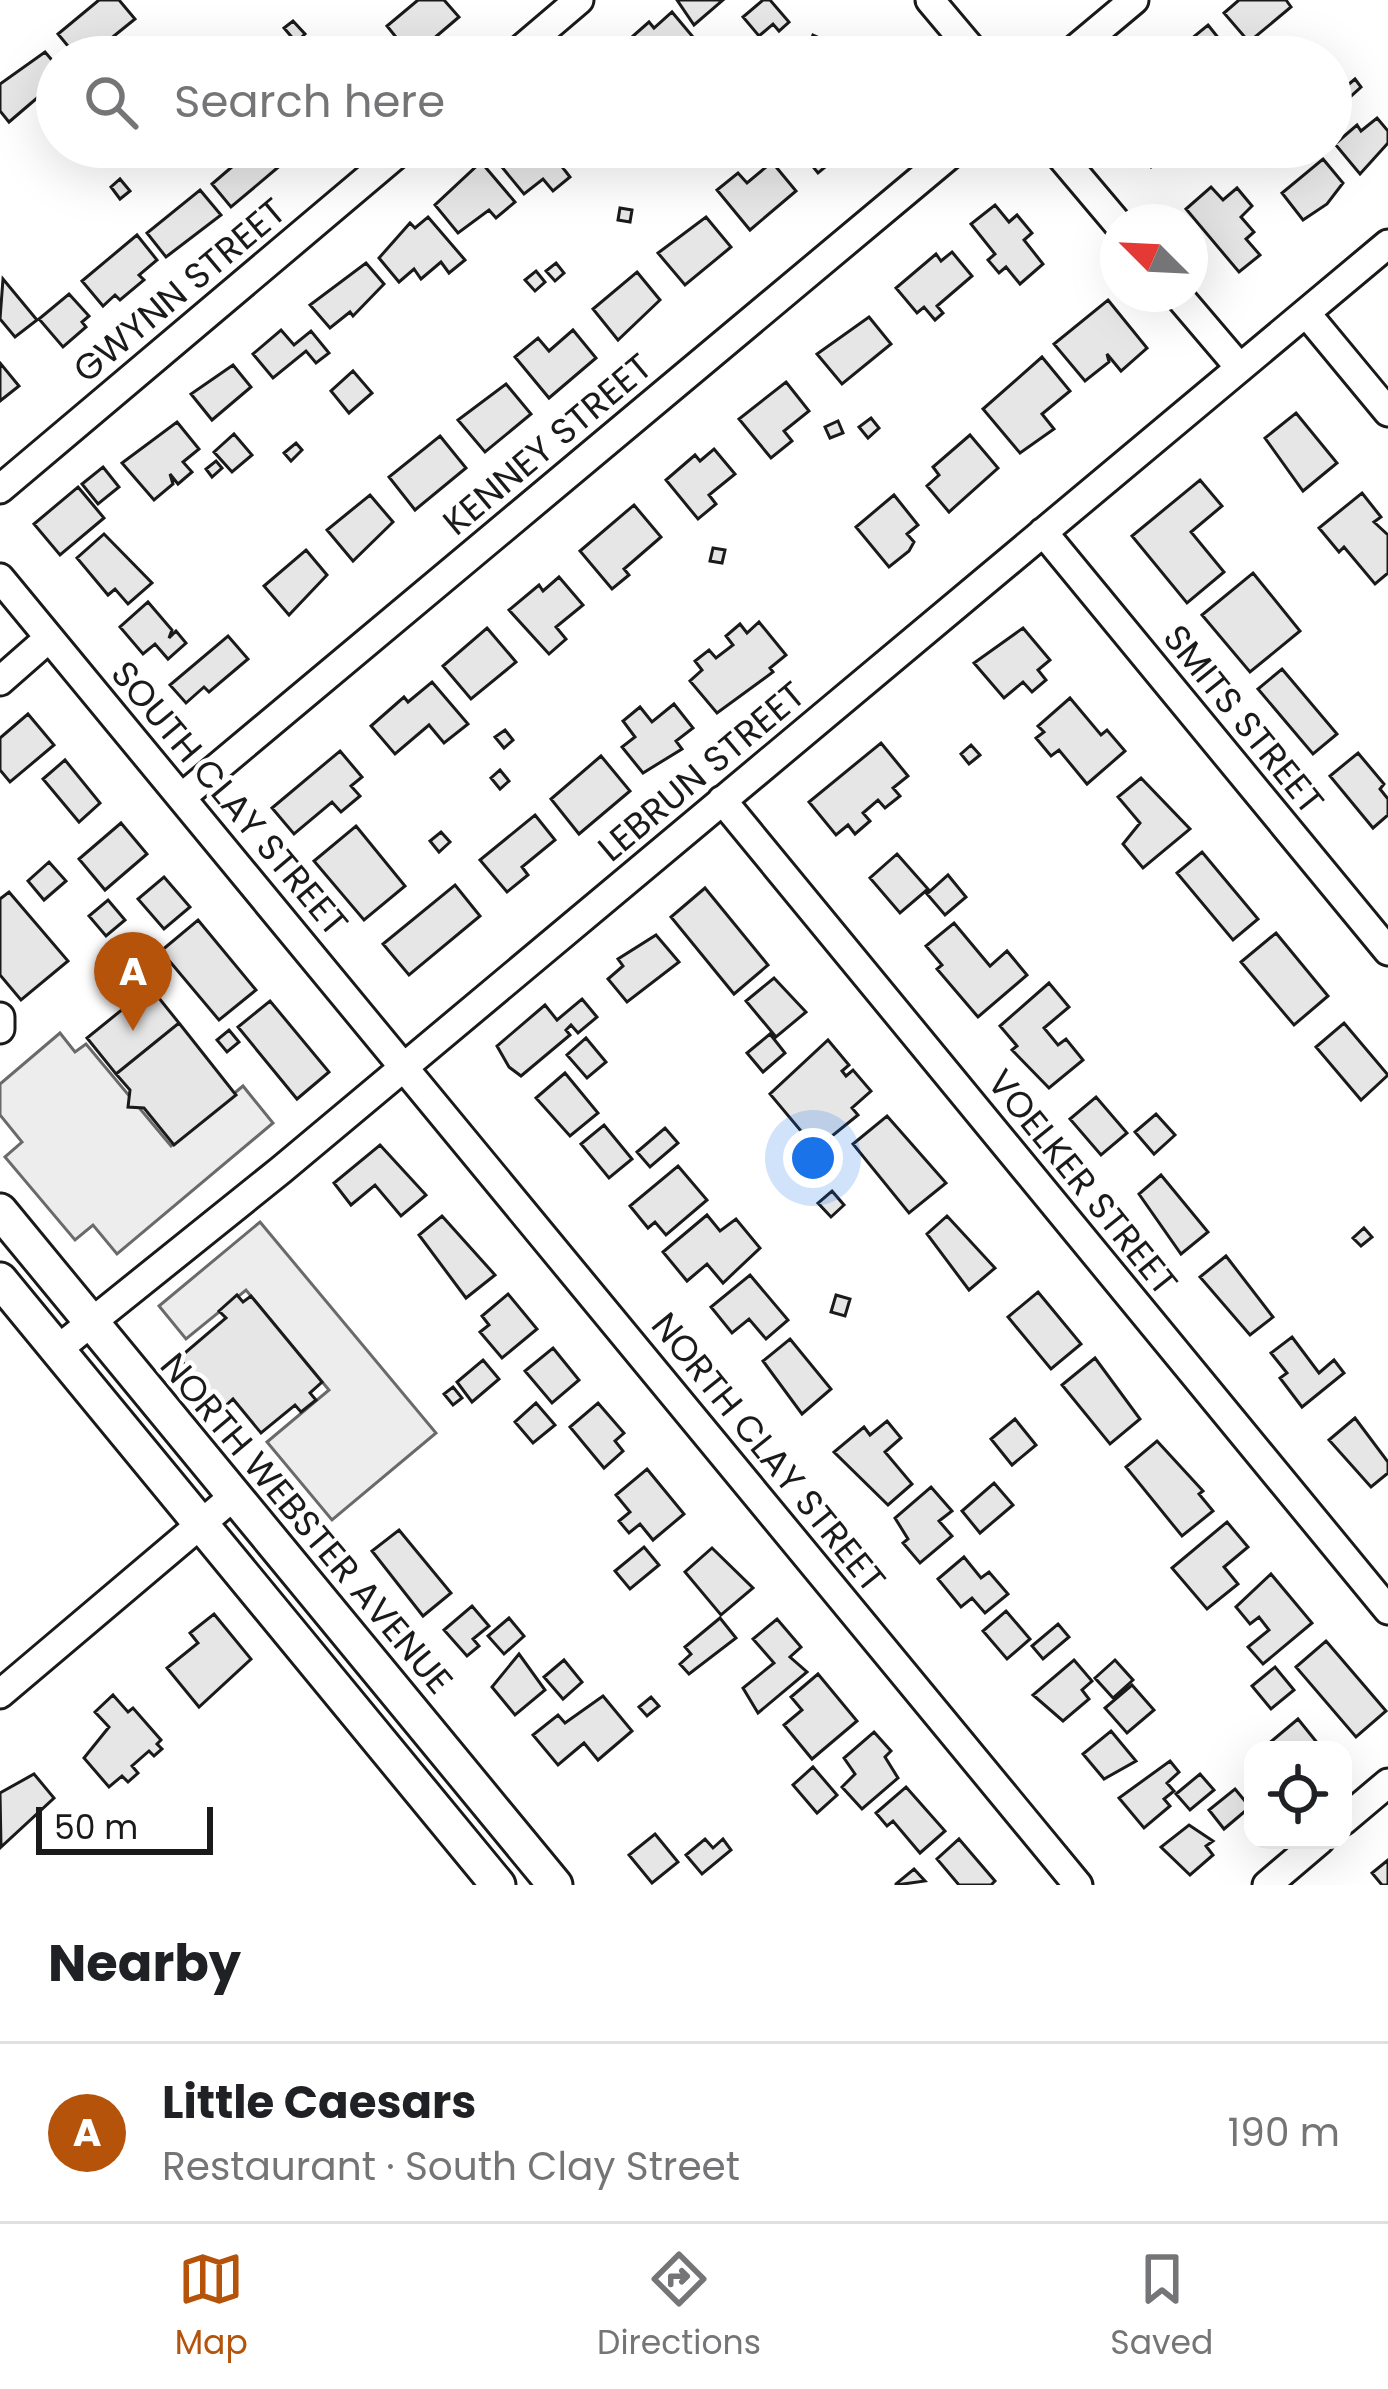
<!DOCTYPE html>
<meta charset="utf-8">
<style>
:root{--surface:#fff;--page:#f2f2f2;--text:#202124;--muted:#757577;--line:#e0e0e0;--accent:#b45309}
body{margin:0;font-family:Poppins,sans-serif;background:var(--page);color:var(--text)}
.controls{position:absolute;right:36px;bottom:36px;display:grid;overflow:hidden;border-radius:24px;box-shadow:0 12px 48px #0002}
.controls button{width:108px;height:108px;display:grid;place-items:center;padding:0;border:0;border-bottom:3px solid var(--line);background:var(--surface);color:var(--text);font:60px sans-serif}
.compass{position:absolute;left:1100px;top:204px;width:108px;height:108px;border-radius:50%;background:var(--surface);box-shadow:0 12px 48px #0002;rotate:294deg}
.scale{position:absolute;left:36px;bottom:30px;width:177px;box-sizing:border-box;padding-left:12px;border:6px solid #1a1a1a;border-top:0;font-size:33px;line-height:42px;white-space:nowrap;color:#1a1a1a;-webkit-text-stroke:9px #fff;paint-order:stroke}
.you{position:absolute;left:813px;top:1158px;width:42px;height:42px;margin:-30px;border:9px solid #fff;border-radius:50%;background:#1a73e8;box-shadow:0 0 0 18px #1a73e833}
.badge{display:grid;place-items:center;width:78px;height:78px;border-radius:50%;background:var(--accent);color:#fff;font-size:39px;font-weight:700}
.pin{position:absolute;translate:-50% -99px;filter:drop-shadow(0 3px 6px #0008)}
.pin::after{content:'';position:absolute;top:63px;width:42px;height:36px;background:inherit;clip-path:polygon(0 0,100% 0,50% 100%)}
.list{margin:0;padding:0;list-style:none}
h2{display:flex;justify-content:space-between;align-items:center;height:156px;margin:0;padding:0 48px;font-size:51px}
h2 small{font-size:39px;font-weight:400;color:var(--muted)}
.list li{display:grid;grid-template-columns:78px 1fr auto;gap:36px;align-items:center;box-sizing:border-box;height:180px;padding:0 48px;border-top:3px solid var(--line)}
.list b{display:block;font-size:45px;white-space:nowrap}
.list p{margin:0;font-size:39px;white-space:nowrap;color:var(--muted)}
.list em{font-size:39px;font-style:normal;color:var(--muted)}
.icon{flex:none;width:66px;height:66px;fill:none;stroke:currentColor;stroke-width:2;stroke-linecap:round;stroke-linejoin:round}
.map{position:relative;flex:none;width:1388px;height:1885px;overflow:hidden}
.search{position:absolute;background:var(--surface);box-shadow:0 12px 48px #0002;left:36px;right:36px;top:36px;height:132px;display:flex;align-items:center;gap:30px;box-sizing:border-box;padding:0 42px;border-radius:66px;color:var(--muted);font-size:45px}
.sheet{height:336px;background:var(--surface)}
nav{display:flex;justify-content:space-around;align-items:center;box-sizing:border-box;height:168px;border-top:3px solid var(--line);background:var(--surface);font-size:33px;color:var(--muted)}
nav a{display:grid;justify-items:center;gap:6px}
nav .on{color:var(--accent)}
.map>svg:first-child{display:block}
.built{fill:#ededed;stroke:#6a6a6a;stroke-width:3}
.building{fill:#e6e6e6;stroke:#1a1a1a;stroke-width:3}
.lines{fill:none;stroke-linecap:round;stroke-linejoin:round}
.minor-casing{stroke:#1a1a1a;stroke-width:33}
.major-casing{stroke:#1a1a1a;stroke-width:39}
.minor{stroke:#fff;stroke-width:27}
.major{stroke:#fff;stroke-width:33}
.labels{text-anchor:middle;stroke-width:9;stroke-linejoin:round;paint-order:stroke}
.street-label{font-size:36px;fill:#1a1a1a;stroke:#fff}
</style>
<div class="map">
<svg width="1388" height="1885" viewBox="0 0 1388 1885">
<rect width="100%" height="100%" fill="#fff"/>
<path class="built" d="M60,1033l15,19 11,-8 85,102 72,-60 30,37 -156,131 -24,-29 -18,15 -70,-83 17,-15 -22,-27v-31z
M260,1222l176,211 -104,87 -65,-78 62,-52 -83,-100 -60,49 -27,-33z"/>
<path class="building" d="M99,0h20l16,19 -47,38h-11l-19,-23z
M418,0h26l15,17 -47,40 -25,-31z
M677,0h46l-29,25z
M763,0h7l19,22 -10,9 -6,-7 -14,12 -16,-19z
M1239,0h47l5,7 -42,35 -25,-29z
M672,12l21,25 -25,20h-49l11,-9 -5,-5 24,-21 5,6z
M293,21l12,13 -9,8 -12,-14z
M1208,25l24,30 -63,2z
M813,35l11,5 -5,11 -11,-5z
M382,42l12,15h-30z
M876,45l10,12h-24z
M45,52l12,14v15l-48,41 -9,-11v-27z
M1355,79l6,8 -11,10 -7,-8z
M1377,118l11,13v12l-28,31 -25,-30 22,-19 4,6z
M255,147h13l14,17 -51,43 -19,-23z
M501,147h24l6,7 9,-7h30l8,10 -15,11 7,9 -17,14 -10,-12 -19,15 -32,-39z
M797,147h49l1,2 -29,24z
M1129,147h45l-23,20z
M1323,159l20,24 -16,21 -24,16 -21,-27z
M481,162l34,40 -19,16 -7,-8 -31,23 -23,-28z
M772,162l24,29 -46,39 -33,-40 21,-17 9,10z
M120,179l10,12 -10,8 -9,-12z
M1211,187l12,13 14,-12 15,18 -11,11 13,15 -8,7 14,16 -21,17 -53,-63z
M200,190l21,25 -55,42 -19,-24z
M995,205l14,17 8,-7 15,18 -8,7 19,24 -23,20 -14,-17 -7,6 -11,-13 7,-6 -24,-30z
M620,208l12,2 -2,12 -12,-2z
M428,217l37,43 -16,13 -8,-11 -20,17 -7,-10 -15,13 -20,-24 31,-35 5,5z
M706,217l25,30 -46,38 -27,-32z
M137,235l20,25 -18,15 5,5 -24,20 -5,-5 -12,11 -21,-25z
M952,252l20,24 -35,30 6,7 -8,7 -11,-13 -7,6 -21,-25 40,-34 5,7z
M366,263l18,21 -31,32 -3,-4 -20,16 -20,-23z
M556,263l8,10 -9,8 -9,-10z
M536,271l9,11 -10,9 -10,-11z
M637,272l23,28 -42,40 -25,-31z
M3,279l34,41 -22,17 -15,-18z
M69,294l20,22 -7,6 4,5 -23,20 -24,-28z
M1108,300l39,48 -26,23 -14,-17 2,8 -24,19 -31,-37z
M869,317l22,27 -49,40 -25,-30z
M281,330l13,15 17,-14 18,22 -13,10 -10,-12 -33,27 -20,-24z
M573,330l23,28 -47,40 -34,-41 23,-19 11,13z
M1042,357l28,34 -28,23 12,15 -34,24 -37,-44z
M0,363l19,23 -19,15z
M233,365l18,22 -39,33 -21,-26z
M353,371l19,22 -23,20 -18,-22z
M786,382l23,29 -25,20 8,10 -21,17 -32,-39z
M506,384l25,30 -46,38 -27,-32z
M1296,413l41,50 -34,28 -38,-53z
M871,418l8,10 -11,10 -9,-11z
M838,421l5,12 -13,5 -5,-11z
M177,422l22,27 -16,13 9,10 -14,12 -8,-10 3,10 -19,16 -32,-37z
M234,434l18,21 -20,17 -18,-20z
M970,435l28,33 -49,44 -22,-26 12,-11 -6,-8z
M440,436l26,32 -51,42 -26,-33z
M296,443l6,7 -11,11 -7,-8z
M714,449l21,25 -26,21 7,9 -18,15 -32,-39 29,-25 5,6z
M216,461l6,7 -10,9 -6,-8z
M103,467l16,20 -21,17 -16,-20z
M1200,480l22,26 -31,26 33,40 -37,31 -55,-67z
M78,487l26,31 -44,37 -26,-31z
M1362,493l19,24 -7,5 14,13v38l-13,11 -31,-37 -5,5 -20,-24z
M370,495l23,27 -40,39 -26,-31z
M894,495l24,30 -11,9 7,8 -5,9 -20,16 -33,-40z
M634,505l27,32 -37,32 5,6 -17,14 -32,-38z
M104,534l48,49 -24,21 -13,-15 -7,6 -31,-37z
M713,548l12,2 -3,13 -12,-2z
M306,550l21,25 -38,40 -25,-29z
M1253,573l47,58 -50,41 -48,-57z
M559,577l24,28 -27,22 10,12 -17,15 -40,-44 30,-25 4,6z
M148,602l24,28 -3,8 7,-7 10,12 -18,16 -13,-15 -12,10 -23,-27z
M759,622l27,33 -16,13 3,4 -56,41 -27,-32 12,-11 -7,-9 14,-11 7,8 17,-13 -7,-9 14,-12 7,9z
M487,628l29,34 -45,37 -28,-33z
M1023,628l27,32 -12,10 8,10 -14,12 -9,-10 -19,16 -30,-35z
M228,636l20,23 -39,33 -5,-5 -18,16 -16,-18z
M1282,669l55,65 -24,20 -55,-65z
M432,682l36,42 -24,19 -15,-18 -34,29 -24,-28 33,-29 4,5z
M1070,698l31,37 6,-5 18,21 -38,33 -28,-34 -8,6 -15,-18 8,-6 -6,-6z
M674,704l19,24 -17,13 6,8 -39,24 -21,-26 13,-10 -12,-16 17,-14 12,15z
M28,714l26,31 -44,37 -10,-12v-32z
M505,730l8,10 -9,8 -9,-11z
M881,743l27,33 -15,12 7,8 -15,12 -7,-8 -15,13 7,8 -15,13 -7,-9 -12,10 -27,-33z
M971,745l9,10 -11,9 -8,-10z
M340,751l22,26 -11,9 9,10 -19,16 -9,-10 -38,32 -22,-26z
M1358,753l26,31 -4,5 8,10v16l-15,13 -43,-52z
M601,756l29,35 -51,43 -28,-35z
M65,760l35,43 -21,19 -36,-43z
M500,770l9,11 -9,8 -9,-11z
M1141,778l49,51 -47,39 -20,-24 17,-21 -22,-26z
M535,815l20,25 -33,27 6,8 -21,17 -27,-32z
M121,823l26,31 -42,36 -26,-31z
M356,826l49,60 -41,34 -50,-59z
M441,832l9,10 -11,10 -9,-11z
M1202,852l56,67 -25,21 -56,-67z
M897,854l31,35 -28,24 -30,-35z
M49,862l17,19 -22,19 -16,-19z
M948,875l18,22 -21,18 -18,-21z
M164,877l26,30 -26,22 -26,-30z
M455,885l25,31 -71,59 -26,-31z
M705,888l63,77 -34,29 -63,-77z
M9,892l59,69 -47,39 -21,-25v-76z
M108,900l17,20 -19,16 -17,-20z
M198,920l58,70 -37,30 -58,-69z
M954,923l36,43 17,-15 20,24 -49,42 -41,-48 5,-4 -16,-19z
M1276,933l52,63 -34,29 -53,-63z
M656,935l23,27 -52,40 -19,-23 15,-13 -5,-7z
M774,978l32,34 -30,25 -30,-36z
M1049,983l20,24 -25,21 14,17 8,-6 17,21 -34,28 -37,-38 5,-4 -17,-20z
M150,987l29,36 -63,51 -29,-36z
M582,999l15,18 -19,16 -7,-8 -5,5 4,5 -49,41 -12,-9 -12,-21 48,-41 12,15z
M270,1001l59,71 -32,27 -59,-72z
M179,1023l57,72 -62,50 -30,-37 -16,-1 2,-17 -14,-16z
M1344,1023l44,52 -27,25 -45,-53z
M229,1030l10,12 -12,10 -10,-12z
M770,1034l15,19 -22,19 -16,-19z
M586,1038l20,24 -19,16 -20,-23z
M828,1040l21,25 -7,6 4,5 7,-6 18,21 -19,17 6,7 -42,34 -46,-55z
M565,1073l33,40 -28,23 -34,-38z
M1096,1097l31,36 -26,22 -31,-36z
M1156,1114l19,21 -21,19 -19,-22z
M887,1116l59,67 -37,30 -56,-69z
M604,1125l28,34 -23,19 -28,-34z
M665,1128l13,15 -28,24 -13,-15z
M380,1145l46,50 -25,21 -26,-31 -24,20 -17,-22z
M678,1166l29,34 -41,35 -11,-13 -7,6 -18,-22z
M1161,1175l47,57 -27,22 -42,-60z
M832,1191l12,14 -13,12 -13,-14z
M707,1215l13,16 16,-12 24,29 -37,35 -16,-19 -20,17 -24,-29z
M442,1216l53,59 -29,23 -47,-63z
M947,1216l48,52 -26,22 -42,-56z
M1364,1228l8,9 -11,9 -8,-8z
M1226,1256l47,61 -23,18 -50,-58z
M750,1275l38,45 -22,19 -17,-20 -17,14 -21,-26z
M1038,1292l43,52 -30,25 -43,-52z
M508,1294l29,35 -35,29 -22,-26 9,-7 -7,-9z
M237,1295l6,7 8,-6 71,86 -12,11 6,7 -15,12 -6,-7 -34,28 -28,-34 -11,10 -43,-51 47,-40 -7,-7z
M836,1295l14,4 -5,17 -14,-4z
M1292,1337l27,36 15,-13 10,13 -42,34 -22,-29 7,-5 -16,-20z
M790,1339l41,50 -29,25 -39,-53z
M553,1348l26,32 -27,23 -27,-32z
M1095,1358l45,61 -30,25 -48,-59z
M483,1360l16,19 -27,23 -15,-20z
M453,1387l9,11 -9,7 -9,-11z
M536,1403l19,22 -22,18 -18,-21z
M598,1403l26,30 -9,8 8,10 -19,17 -34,-41z
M1355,1418l33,44v11l-17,14 -42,-47z
M1015,1419l21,26 -24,20 -21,-26z
M887,1421l14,17 -16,14 27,32 -24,21 -54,-53 30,-25 6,8z
M1157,1441l46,50 -4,3 14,17 -31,25 -56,-69z
M647,1469l37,45 -31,26 -13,-16 -11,9 -10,-12 11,-9 -14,-17z
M994,1483l19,22 -33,28 -18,-22z
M931,1487l21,24 -13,10 13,15 -32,27 -17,-20 5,-4 -13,-21z
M1227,1522l21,25 -24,20 14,17 -31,25 -35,-41z
M399,1530l52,63 -28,23 -51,-65z
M644,1547l15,18 -29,24 -15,-18z
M712,1548l41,40 -32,27 -36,-43z
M964,1557l17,21 8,-6 19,22 -23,19 -13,-15 -11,9 -23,-28z
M1271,1574l41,49 -49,41 -15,-17 21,-17 -10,-13 -9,7 -14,-17z
M472,1606l17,20 -16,13 6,7 -12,10 -23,-26z
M1006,1611l24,28 -23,20 -24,-28z
M214,1614l37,45 -52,48 -32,-39 31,-25 -8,-10z
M509,1618l15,18 -20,18 -16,-18z
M720,1618l16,20 -47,36 -9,-10 11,-10 -6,-7z
M777,1619l24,28 -11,10 17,15 -49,41 -15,-25 31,-25 -21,-24z
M1058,1624l11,13 -26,22 -11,-13z
M1326,1641l60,70 -30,26 -60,-70z
M519,1654l26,36 -30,25 -23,-28z
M564,1660l18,22 -19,17 -19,-22z
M1074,1660l18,21 -10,9 7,9 -26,22 -30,-26z
M1115,1660l18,20 -20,18 -18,-20z
M1275,1667l19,23 -23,19 -19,-23z
M818,1674l39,47 -45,38 -28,-34 18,-15 -11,-13z
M1132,1685l22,25 -27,23 -22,-25z
M113,1695l15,17 5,-4 28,32 -4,4 5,5 -8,7 -5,-5 -17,15 6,7 -10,9 -6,-6 -13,11 -25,-29 25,-31 -14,-15z
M603,1696l29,35 -34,29 -14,-17 -26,22 -25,-30 25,-20 7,8z
M651,1697l8,9 -12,10 -8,-9z
M1298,1719l25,31h-62z
M1111,1731l25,30 -32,18 -21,-25z
M874,1732l17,19 -6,6 13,21 -36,31 -20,-22 13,-13 -11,-16z
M1170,1761l9,11 -12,11 7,8 -10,8 6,7 -26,22 -25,-30z
M813,1767l24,28 -20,18 -24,-28z
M34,1774l20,24 -53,49 -1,-54z
M1200,1774l14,16 -24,20 -14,-16z
M906,1787l39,44 -25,22 -27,-32 -6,5 -11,-13z
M1235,1789l15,18 -26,22 -15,-19z
M1189,1825l24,16 -7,5 7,9 -23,20 -29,-28z
M655,1834l23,28 -26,21 -23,-28z
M705,1839l8,9 10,-9 8,11 -29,24 -16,-19z
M959,1839l36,42 -4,4h-32l-22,-26z
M1388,1860v25h-6l-10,-12z
M914,1869l11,12 -29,4v-1z"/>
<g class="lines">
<g class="minor-casing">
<path id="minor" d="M930,0l48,57
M512,57l67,-57
M1066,57l68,-57
M1053,147l65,77
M1177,294l63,74
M1306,313l82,99
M0,489l405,-342
M1043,532l345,419
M0,578l1078,1307
M0,681l49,-43
M182,797l777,-650
M722,800l666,810
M0,1017v12
M57,1350l224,-180 1107,-926
M0,1694l234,-198
M1343,1821l45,-38
M1267,1885l53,-45"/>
</g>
<g class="major-casing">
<path id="major" d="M0,1211l555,674
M0,1280l498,605"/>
</g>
<use href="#minor" class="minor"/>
<use href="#major" class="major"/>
</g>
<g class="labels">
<g class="street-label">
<text transform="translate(179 290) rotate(-40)" y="13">GWYNN STREET</text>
<text transform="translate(547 444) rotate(-40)" y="13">KENNEY STREET</text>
<text transform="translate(1244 719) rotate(51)" y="13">SMITS STREET</text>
<text transform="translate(701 771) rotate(-40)" y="13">LEBRUN STREET</text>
<text transform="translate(230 798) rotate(50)" y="13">SOUTH CLAY STREET</text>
<text transform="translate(1083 1182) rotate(51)" y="13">VOELKER STREET</text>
<text transform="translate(769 1452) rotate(51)" y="13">NORTH CLAY STREET</text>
<text transform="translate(307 1523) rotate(50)" y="13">NORTH WEBSTER AVENUE</text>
</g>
</g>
</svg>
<div class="controls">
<button><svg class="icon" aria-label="locate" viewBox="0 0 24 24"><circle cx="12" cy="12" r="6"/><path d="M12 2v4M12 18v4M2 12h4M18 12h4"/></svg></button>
</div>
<svg class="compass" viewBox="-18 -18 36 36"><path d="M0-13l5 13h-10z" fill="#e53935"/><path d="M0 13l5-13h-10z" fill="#757577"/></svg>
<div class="scale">50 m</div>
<div class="you"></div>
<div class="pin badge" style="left:133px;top:1031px">A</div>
<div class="search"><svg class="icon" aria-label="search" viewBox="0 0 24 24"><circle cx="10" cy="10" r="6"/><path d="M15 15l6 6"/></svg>Search here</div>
</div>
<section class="sheet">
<h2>Nearby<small></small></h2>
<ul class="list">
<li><span class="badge">A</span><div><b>Little Caesars</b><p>Restaurant · South Clay Street</p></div><em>190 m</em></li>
</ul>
</section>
<nav>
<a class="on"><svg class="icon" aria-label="map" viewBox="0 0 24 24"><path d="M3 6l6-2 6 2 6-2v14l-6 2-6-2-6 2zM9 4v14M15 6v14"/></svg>Map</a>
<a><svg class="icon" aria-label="directions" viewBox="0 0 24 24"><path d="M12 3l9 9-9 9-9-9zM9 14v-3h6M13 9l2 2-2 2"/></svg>Directions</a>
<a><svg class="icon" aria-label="saved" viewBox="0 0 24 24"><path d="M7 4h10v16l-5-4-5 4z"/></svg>Saved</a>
</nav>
